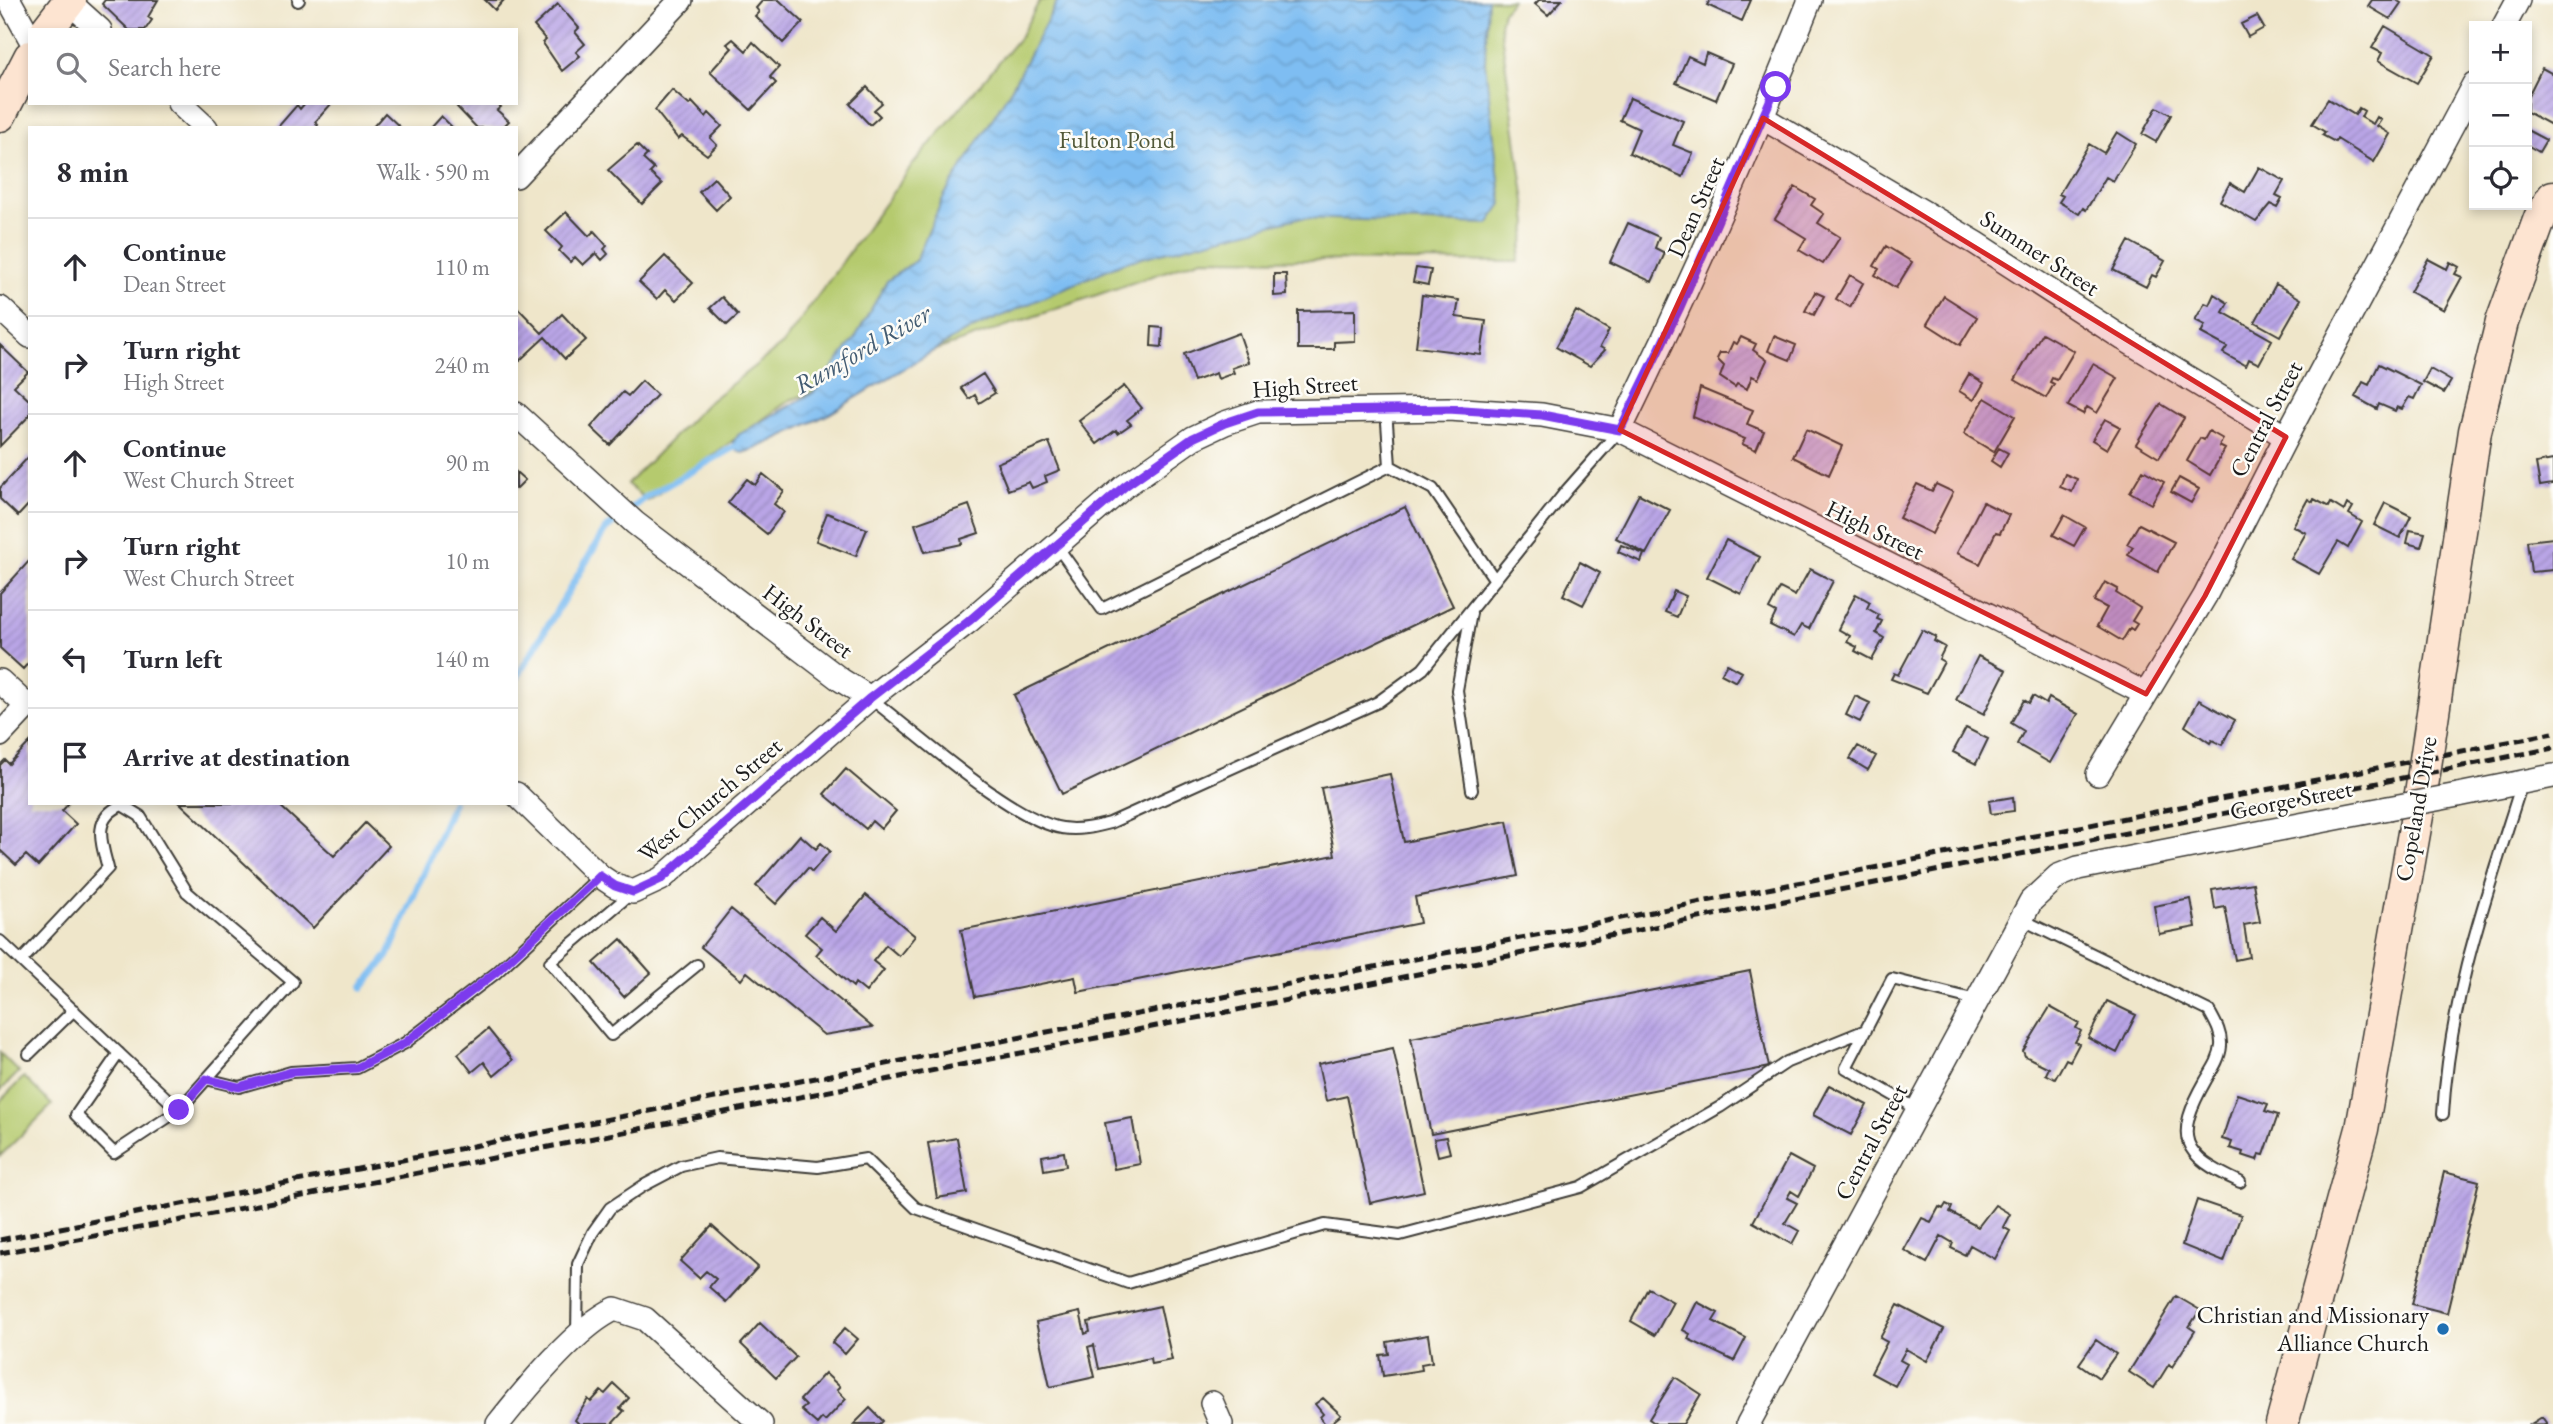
<!DOCTYPE html>
<meta charset="utf-8">
<style>
:root{--surface:#fff;--page:#f2f2f3;--text:#2b2b33;--muted:#7c7c81;--line:#e1e1e2}
body{margin:0;font-family:"EB Garamond",serif;background:var(--page);color:var(--text)}
.controls{position:absolute;right:21px;top:21px;display:grid;overflow:hidden;border-radius:0px;box-shadow:0 4px 10px #0003}
.controls button{width:63px;height:63px;display:grid;place-items:center;padding:0;border:0;border-bottom:2px solid var(--line);background:var(--surface);color:var(--text);font:35px sans-serif}
.stop{position:absolute;width:21px;height:21px;margin:-16px;border:5px solid #7c3aed;border-radius:50%;background:#fff}
.stop.end{background:#7c3aed;border-color:#fff;box-shadow:0 2px 7px #0008}
.list{margin:0;padding:0;list-style:none}
h2{display:flex;justify-content:space-between;align-items:center;height:91px;margin:0;padding:0 28px;font-size:30px}
h2 small{font-size:23px;font-weight:400;color:var(--muted)}
.list li{display:grid;grid-template-columns:46px 1fr auto;gap:21px;align-items:center;box-sizing:border-box;height:98px;padding:0 28px;border-top:2px solid var(--line)}
.list b{display:block;font-size:26px;white-space:nowrap}
.list p{margin:0;font-size:23px;white-space:nowrap;color:var(--muted)}
.list em{font-size:23px;font-style:normal;color:var(--muted)}
.icon{flex:none;width:38px;height:38px;fill:none;stroke:currentColor;stroke-width:2;stroke-linecap:round;stroke-linejoin:round}
.map{position:relative;flex:none;width:2553px;height:1424px;overflow:hidden}
.search{position:absolute;background:var(--surface);box-shadow:0 4px 10px #0003;left:28px;top:28px;width:490px;height:77px;display:flex;align-items:center;gap:18px;box-sizing:border-box;padding:0 24px;border-radius:0px;color:var(--muted);font-size:26px}
.panel{position:absolute;background:var(--surface);box-shadow:0 4px 10px #0003;left:28px;top:126px;width:490px;height:679px;border-radius:0px}
.map>svg:first-child{display:block}
.park{fill:#b5ca6e;stroke:#687345;stroke-width:2}
.water{fill:url(#water-waves);stroke:#4d6c87;stroke-width:2}
.lines{fill:none;stroke-linecap:round;stroke-linejoin:round}
.stream{stroke:#7ebdf2;stroke-width:7}
.building{fill:url(#building-hatch)}
.lane-casing{stroke:#3c3a36;stroke-width:14}
.street-casing{stroke:#3c3a36;stroke-width:26}
.secondary-casing{stroke:#3c3a36;stroke-width:35}
.lane{stroke:#fff;stroke-width:10}
.street{stroke:#fff;stroke-width:23}
.secondary{stroke:#fde4d1;stroke-width:32}
.rail{stroke:#1c1c1c;stroke-width:5;stroke-dasharray:10 5;stroke-linecap:butt}
.street-bridge-casing{stroke:#3c3a36;stroke-width:26;stroke-linecap:butt}
.street-bridge{stroke:#fff;stroke-width:23}
.route{stroke:#7c3aed;stroke-width:9}
.marked{fill:#d62828;fill-opacity:0.2;stroke:#d62828;stroke-width:5;stroke-linejoin:round}
.poi-dot{fill:#1f6fb2;stroke:#fdfcf7;stroke-width:2.5}
.labels{text-anchor:middle;stroke-width:5;stroke-linejoin:round;paint-order:stroke}
.park-label{font-size:24px;fill:#525939;stroke:#fdfcf7}
.street-label{font-size:24px;fill:#1c1c1c;stroke:#fdfcf7}
.poi-label{font-size:24px;fill:#1c1c1c;stroke:#fdfcf7;text-anchor:end}
.water-label{font-size:26px;font-style:italic;fill:#435c72;stroke:#fdfcf7}
</style>
<div class="map">
<svg width="2553" height="1424" viewBox="0 0 2553 1424">
<defs>
<pattern id="water-waves" width="16" height="10" patternUnits="userSpaceOnUse" patternTransform="scale(1.75)"><rect width="16" height="10" fill="#7ebdf2"/><path d="M0 5q4-4 8 0t8 0" fill="none" stroke="#6ca2cf"/></pattern>
<pattern id="building-hatch" width="6" height="6" patternUnits="userSpaceOnUse" patternTransform="scale(1.75)"><rect width="6" height="6" fill="#b9a5e6"/><path d="M-1 1l2-2M0 6l6-6M5 7l2-2" fill="none" stroke="#9e8dc5"/></pattern>
</defs>
<rect width="100%" height="100%" fill="#fdfcf7"/>
<filter id="ink" filterUnits="userSpaceOnUse"><feTurbulence type="fractalNoise" baseFrequency=".0143" numOctaves="2"/><feDisplacementMap in="SourceGraphic" scale="14" xChannelSelector="R" yChannelSelector="G"/><feConvolveMatrix kernelMatrix="1 2 1 2 8 2 1 2 1" color-interpolation-filters="sRGB"/></filter>
<filter id="wash" filterUnits="userSpaceOnUse"><feTurbulence type="fractalNoise" baseFrequency=".00686" numOctaves="4" result="noise"/><feDisplacementMap in="SourceGraphic" scale="28" xChannelSelector="R" yChannelSelector="G"/><feGaussianBlur stdDeviation="1.57" result="paint"/><feColorMatrix in="noise" values="0 0 0 0 0 0 0 0 0 0 0 0 0 0 0 0 0 1.4 0 .05"/><feComposite in="paint" operator="in"/></filter>
<g filter="url(#wash)">
<rect width="100%" height="100%" fill="#efe6ca"/>
<path class="park" d="M1040,0h472l-9,12 -3,13 28,198 -10,39 -316,-3 -412,141 -142,101 -21,-17 79,-80 77,-60 131,-181 106,-126z
M0,1053l19,19 -19,19z
M24,1077l28,28 -52,51v-55z"/>
<path class="water" d="M1058,0h430l-3,63 17,141 -14,20 -190,-6 -176,45 -159,70 -134,81 -74,35 -13,4 -8,-4 -1,-7 5,-7 76,-43 41,-54 32,-57 29,-21 28,-64 67,-107z"/>
<g class="lines">
<path class="stream" d="M516,679l89,-149 41,-33 95,-54
M363,987l25,-31 65,-153"/>
</g>
<g id="blocks">
<path class="building" d="M105,0h53l-10,17 4,3 -7,10h-16l-27,-26z
M485,0h19l-9,10z
M763,0h16l24,22 -20,21 -28,-27 4,-4 -3,-4z
M1539,0h23l-14,15 -13,-11z
M1710,0h41l-9,21 -35,-16z
M2372,0h24l5,3 -11,16 -22,-13z
M558,4l21,24 -4,4 10,12 -9,8 4,4 -18,15 -19,-28 3,-3 -12,-14z
M2257,16l7,12 -16,9 -7,-13z
M2385,26l49,29 -17,28 -39,-22 4,-8 -10,-5z
M733,39l13,12 7,-9 26,25 -9,10 6,6 -25,27 -41,-38 22,-24 -5,-4z
M1706,53l26,11 -16,36 -40,-17 12,-27 15,7z
M2542,68l11,6v52l-26,-14v-14z
M867,87l15,16 -8,7 6,6 -10,9 -20,-21z
M672,90l17,15 3,-3 14,15 3,-4 13,13 -12,12 7,7 -10,10 -25,-19 -4,3 -23,-29z
M1630,98l53,23 -10,24 20,8 -10,24 -54,-24 10,-24 -19,-9z
M2328,99l27,16 4,-7 5,3 -3,6 12,7 4,-7 4,3 -4,6 13,8 -16,28 -37,-23 -2,3 -13,-7 3,-3 -13,-8z
M305,103h27l-17,19 3,3 -2,3h-39l20,-23 3,4z
M461,103h36l4,4 -4,3 12,11 -7,7h-25l-20,-21z
M2157,107l14,8 -15,27 -14,-8z
M385,113l16,15h-29z
M441,116l12,12h-23z
M2527,130l19,10 -7,12 -12,-7z
M2117,132l19,12 -23,37 -7,-4 -20,33 -3,-2 -4,6 -20,-12 4,-6 -4,-2 30,-50 15,9z
M637,145l10,10 -4,4 11,10 -4,4 12,11 -20,20 -34,-34z
M2259,167l25,14 -8,14 6,3 -5,9 -6,-3 -15,18 -36,-21 10,-18 15,9z
M714,178l16,18 -14,14 -17,-18z
M1795,187l20,12 -4,6 13,9 -6,9 22,14 -17,27 -24,-14 7,-12 -31,-19z
M566,212l23,24 5,-5 13,15 -3,3 4,5 -6,6 -6,-7 -13,12 -8,-8 -5,5 -11,-11 3,-4 -16,-16z
M1628,223l31,14 -4,11 10,5 -13,29 -42,-20z
M2129,241l36,20 -9,16 -4,-2 -6,12 -33,-17z
M1886,246l26,16 -16,26 -21,-13 4,-6 -5,-3z
M665,256l28,27 -17,17 -11,-10 -8,9 -18,-17z
M2428,259l19,10 3,-7 9,5 -4,7 7,3 -18,33 -34,-18z
M1416,268l15,2 -3,15 -15,-3z
M1274,274h12l1,21 -13,1z
M1850,275l13,8 -13,24 -14,-8z
M2276,284l25,15 -21,37 -25,-14z
M1815,292l9,4 -10,19 -9,-4z
M2214,294l14,9 -5,9 49,28 -13,24 -10,-5 -3,7 -23,-13 4,-6 -26,-14 4,-8 -10,-5 10,-17 4,2z
M1422,295l37,5 -3,17 30,4 -5,34 -65,-8z
M1944,296l33,21 -17,28 -33,-21z
M722,297l16,18 -11,10 -17,-17z
M516,306l26,27 20,-19 24,26 -21,19 -20,-22 -27,25z
M1355,310v31l-21,1v7h-36v-38z
M1576,311l33,19 -9,17 5,3 -15,16 -34,-19z
M1152,327l11,1 -1,19 -11,-1z
M1239,333l10,29 -17,6 2,5 -16,6 -2,-6 -22,8 -10,-27z
M2042,333l32,18 -17,29 -5,-2 -2,4 4,2 -8,14 -31,-18z
M1774,336l22,9 -6,15 -22,-9z
M1741,337l15,7 -3,6 14,10 -9,19 -6,-3 -5,13 -10,-5 -2,3 -15,-10 4,-11 -7,-7 3,-6h8l5,-11 4,2z
M0,345l28,27 -14,14 16,15v14l-30,31z
M2093,364l25,14 -21,35 -10,-6 -4,7 -15,-8z
M2379,364l42,21 -7,14 -5,-2 -7,12 -5,-2 -2,4 -16,-7 -2,5 -22,-12 8,-15 6,3z
M2430,369l21,12 -7,12 -21,-11z
M983,374l12,19 -16,10 -4,-8 -6,4 -8,-11z
M1969,374l15,9 -10,17 -15,-9z
M642,381l15,14 -47,50 -19,-18 32,-35 5,4z
M1124,386l18,22 -15,12 4,4 -13,9 -2,-3 -19,14 -18,-23z
M1700,388l53,22 -6,14 17,7 -8,19 -14,-6 3,-5 -52,-22z
M1985,398l30,18 -21,36 -30,-18z
M2161,404l23,14 -25,40 -23,-14z
M2105,419l15,8 -13,22 -15,-9z
M1806,429l36,17 -13,29 -36,-18z
M2209,431l14,8 -4,7 6,3 -15,26 -23,-14 13,-23 4,2z
M1049,442l11,28 -15,6 2,6 -15,6 -3,-6 -21,8 -11,-27z
M1999,448l9,5 -8,14 -9,-6z
M30,455v48l-12,13 -18,-17v-11z
M2553,460v24l-13,2 -4,-23z
M2143,470l21,12 -13,22 -21,-12z
M516,472l9,8 -9,9z
M763,474l21,17 -10,13 10,8 -17,22 -39,-31 19,-24 8,6z
M2065,474l12,5 -5,13 -12,-5z
M2179,478l20,11 -8,14 -20,-11z
M1917,484l15,7 4,-7 17,8 -21,42 -33,-16z
M1639,494l31,16 -24,44 -30,-16z
M2308,499l5,3 1,-3 15,8 2,-4 13,8 3,-7 6,3 -4,7 13,8 -14,26 -10,-6 -19,32 -28,-15 15,-26 -13,-7z
M1983,502l26,13 -9,18 -4,-1 -16,32 -23,-11z
M2385,503l26,13 -11,22 -26,-13z
M969,505l10,28 -18,6 1,5 -37,8 -10,-28z
M1405,507l48,99 -391,188 -48,-99z
M827,513l40,16 -11,27 -40,-15z
M2064,515l21,12 -11,19 -21,-11z
M2139,524l35,18 -16,30 -30,-17 5,-8 -6,-3z
M2410,530l15,3 -4,14 -14,-4z
M2553,538v32l-22,2 -4,-31z
M1726,540l34,17 -19,37 -34,-17z
M1621,545l23,9 -3,8 -23,-10z
M30,560v101l-7,8 -23,-21v-55z
M1580,562l20,11 -17,32 -20,-10z
M1810,569l23,12 -24,48 -8,-4 -7,12 -24,-12 6,-12 -7,-4 11,-21 15,8z
M2105,582l13,7 -2,4 24,15 -8,13 5,3 -4,6 -3,-2 -8,13 -25,-15 10,-18 -13,-7z
M1674,591l12,5 -9,21 -12,-5z
M1856,594l14,8 -3,6 12,7 -2,4 5,2 -6,12 8,5 -12,22 -17,-9 2,-4 -10,-5 3,-6 -12,-7z
M1922,630l14,7 -2,4 11,6 -6,12 5,3 -17,31 -36,-14 3,-6 4,2z
M1978,656l28,14 -22,44 -28,-14z
M1727,664l15,8 -6,10 -15,-8z
M1855,696l15,7 -10,19 -14,-7z
M2033,696l13,8 3,-6 29,16 -28,49 -33,-19 7,-13 -13,-8 13,-23 5,3z
M2199,700l36,20 -13,25 -10,-5 -2,3 -25,-17z
M1966,728l22,11 -12,25 -23,-12z
M30,742v61h39l-7,8 14,13 -38,42 -12,-11 -10,10 -16,-15v-85l5,-5 4,4z
M1858,746l18,10 -8,14 -18,-11z
M846,769l50,42 -15,18 -9,-8 -6,8 -42,-35z
M1390,774l14,68 103,-21 11,55 -103,21 5,26 -342,69 -3,-15 -100,20 -14,-67 374,-75 -14,-67z
M2013,797l1,14 -23,3 -2,-13z
M180,803h97l57,53 31,-33 24,23 -76,82z
M800,835l16,14 5,-6 9,8 -18,21 -4,-4 -32,36 -20,-18z
M2253,883l7,39 -16,3 5,32 -14,3 -10,-53 -10,2 -3,-19z
M866,895l49,41 -16,20 -13,-11 -13,16 11,9 -18,22 -11,-9 -2,4 -37,-32 6,-7 -17,-14 15,-17 16,14z
M2191,899l5,28 -37,7 -5,-28z
M731,909l141,118 -48,8 -77,-63 -6,8 -40,-33z
M621,939l30,34 -27,24 -30,-34z
M1750,971l19,96 -338,67 -20,-96z
M2107,1001l29,14 -19,38 -29,-15z
M2050,1007l29,16 -3,5 5,3 -6,11 4,2 -9,17 -4,-2 -11,20 -9,-5 3,-6 -24,-12 -2,-5z
M488,1029l25,31 -19,16 -10,-14 -12,10 -14,-18z
M1393,1048l31,143 -54,12 -23,-107 -21,5 -8,-37z
M1829,1085l38,20 -16,30 -38,-20z
M2237,1094l31,10 -3,7 13,4 -14,40 -5,-1 -2,6 -15,-5 1,-3 -13,-4 2,-6 -10,-3z
M1132,1118l8,46 -26,5 -9,-46z
M1446,1137l4,16 -12,3 -4,-17z
M957,1138l10,55 -30,5 -9,-55z
M1064,1152l2,14 -22,4 -2,-14z
M1789,1156l24,13 -14,27 -8,-5 -4,7 10,5 -12,20 14,8 -7,13 -39,-22z
M2444,1172l35,9 -32,132 -35,-9z
M2197,1200l44,15 -17,47 -42,-17z
M1946,1204l6,3 -2,5 28,15 17,-22 15,9 -7,13 7,4 -15,28 -25,-14 -5,10 -14,-7 2,-5 -12,-7 -14,27 -23,-13 18,-32 9,4 8,-15 4,2z
M712,1226l46,41 -32,35 -17,-15 7,-8 -10,-8 -7,7 -19,-17z
M1648,1288l25,14 -18,33 -24,-14z
M2176,1296l24,14 -11,17 6,4 -23,36 -3,-3 -15,24 -25,-16z
M1697,1302l21,11 -5,8 33,17 -12,23 -46,-22 2,-5 -7,-4z
M1898,1305l46,24 -17,32 -21,-12 -6,11 7,4 -12,22 -24,-13 16,-31 -7,-4z
M1160,1306l12,54 -21,4 -1,-6 -51,11 -5,-24 -6,2 7,30 -45,10 -14,-65 44,-10 5,22 5,-2 -2,-10z
M760,1323l36,34 -20,21 -35,-34z
M845,1328l13,11 -13,15 -13,-11z
M1428,1335l4,27 -11,2 1,6 -39,6 -3,-21 9,-1 -2,-12z
M2096,1340l20,14 -17,24 -20,-14z
M825,1373l15,14 -3,3 9,9 -21,22 -3,-3 -5,6 -16,-14 5,-4 -6,-6z
M1675,1377l26,17 -18,30h-27l-7,-5z
M614,1384l15,14 -9,10 4,3 -12,13h-33l-4,-4 13,-21 3,3 10,-11 4,3z
M1323,1398l18,17 -11,9h-5l-5,-7 3,-3 -8,-10z
M870,1408l13,13 -3,3h-26z
M2542,1417l5,7h-16z"/>
</g>
</g>
<g filter="url(#ink)">
<use href="#blocks" fill-opacity="0" stroke="#3c3a36" stroke-width="2"/>
<g class="lines">
<g class="lane-casing">
<path id="lane" d="M298,1l1,-1
M1390,466l43,23 62,91
M1056,545l46,64 288,-143 -4,-58
M1471,613l-14,77 15,100
M870,698c45,34 141,122 192,130 16,3 33,-1 48,-5l268,-121 45,-33 144,-179 53,-60
M633,892l-83,70 61,73 86,-70
M2021,919l188,92c6,11 13,22 12,35 -1,13 -9,24 -15,34 -33,58 -25,75 34,102
M0,941l179,169 114,-128 -106,-90 -47,-76 -18,-11c-30,13 -21,37 -14,63l-87,93
M119,1053l-43,62 38,38 65,-43
M29,1054l45,-44
M206,1079l33,8 52,-15 66,-4 48,-25 91,-70 104,-97
M1919,1110l-73,-42 46,-89 84,21
M2443,1114c7,-119 44,-220 79,-331
M577,1335l1,-71 15,-32 17,-24 33,-22 38,-20 36,-8 101,9 48,-8 50,49 212,75 197,-58 75,10 181,-48 139,-80 67,-45 79,-32"/>
</g>
<g class="street-casing">
<path id="street" d="M9,0l21,38
M69,2l31,28
M2504,26l14,-26
M179,103l27,25
M1763,118l213,125 148,96 162,98
M516,176l165,-176
M0,308l30,28
M516,414l119,109 206,157 29,18 99,-77 156,-135 68,-48 32,-15 33,-11 190,-3 94,6 78,15 526,264
M1620,430c69,-141 132,-284 190,-430
M0,681l27,25
M0,735l30,-32
M2098,774l107,-178 81,-159 188,-353
M516,794l84,82 15,10 18,6 28,-13 209,-181
M2458,795l95,-19
M1212,1403l9,21
M498,1424c27,-34 79,-98 117,-115l30,10 116,105
M1748,1424l283,-523 27,-25 20,-8 310,-60"/>
</g>
<g class="secondary-casing">
<path id="secondary" d="M47,30l23,-30
M0,115l30,-58
M2282,1424l80,-295 59,-336 54,-362 27,-109 38,-104 13,-21"/>
</g>
<use href="#lane" class="lane"/>
<use href="#street" class="street"/>
<use href="#secondary" class="secondary"/>
<path class="rail" d="M0,1240l2553,-507
M0,1253l167,-30 2386,-475"/>
<g class="street-bridge-casing">
<path id="street-bridge" d="M2388,808l70,-13"/>
</g>
<use href="#street-bridge" class="street-bridge"/>
</g>
</g>
<g class="lines" filter="url(#ink)">
<path class="route" d="M179,1110l27,-31 33,8 52,-15 66,-4 48,-25 91,-71 104,-96 15,10 18,6 28,-13 209,-181 99,-77 156,-135 68,-48 32,-15 33,-11 190,-3 94,6 78,15 60,-123 96,-220"/>
</g>
<path class="marked" d="M1763,118l523,319 -81,159 -59,98 -526,-264z"/>
<circle class="poi-dot" cx="2443" cy="1329" r="7"/>
<g class="labels">
<g class="park-label">
<text x="1117" y="148">Fulton Pond</text>
</g>
<g class="street-label">
<text transform="translate(1696 207) rotate(-66)" y="8">Dean Street</text>
<text transform="translate(2040 253) rotate(33)" y="8">Summer Street</text>
<text transform="translate(1305 386) rotate(-4)" y="8">High Street</text>
<text transform="translate(2266 419) rotate(-62)" y="8">Central Street</text>
<text transform="translate(1875 530) rotate(26)" y="8">High Street</text>
<text transform="translate(808 621) rotate(37)" y="8">High Street</text>
<text transform="translate(710 800) rotate(-40)" y="8">West Church Street</text>
<text transform="translate(2291 800) rotate(-11)" y="8">George Street</text>
<text transform="translate(2416 809) rotate(-80)" y="8">Copeland Drive</text>
<text transform="translate(1871 1142) rotate(-62)" y="8">Central Street</text>
</g>
<g class="poi-label">
<text x="2429" y="1323">Christian and Missionary<tspan x="2429" dy="28">Alliance Church</tspan></text>
</g>
<g class="water-label">
<text transform="translate(862 349) rotate(-30)" y="9">Rumford River</text>
</g>
</g>
</svg>
<div class="controls">
<button>+</button>
<button>−</button>
<button><svg class="icon" aria-label="locate" viewBox="0 0 24 24"><circle cx="12" cy="12" r="6"/><path d="M12 2v4M12 18v4M2 12h4M18 12h4"/></svg></button>
</div>
<div class="stop" style="left:1776px;top:87px"></div>
<div class="stop end" style="left:179px;top:1110px"></div>
<div class="search"><svg class="icon" aria-label="search" viewBox="0 0 24 24"><circle cx="10" cy="10" r="6"/><path d="M15 15l6 6"/></svg>Search here</div>
<section class="panel">
<h2>8 min<small>Walk · 590 m</small></h2>
<ul class="list">
<li><svg class="icon" aria-label="ahead" viewBox="0 0 24 24"><path d="M12 20V5M6 11l6-6 6 6"/></svg><div><b>Continue</b><p>Dean Street</p></div><em>110 m</em></li>
<li><svg class="icon" aria-label="right" viewBox="0 0 24 24"><path d="M7 20v-9h11M14 6l5 5-5 5"/></svg><div><b>Turn right</b><p>High Street</p></div><em>240 m</em></li>
<li><svg class="icon" aria-label="ahead" viewBox="0 0 24 24"><path d="M12 20V5M6 11l6-6 6 6"/></svg><div><b>Continue</b><p>West Church Street</p></div><em>90 m</em></li>
<li><svg class="icon" aria-label="right" viewBox="0 0 24 24"><path d="M7 20v-9h11M14 6l5 5-5 5"/></svg><div><b>Turn right</b><p>West Church Street</p></div><em>10 m</em></li>
<li><svg class="icon" aria-label="left" viewBox="0 0 24 24"><path d="M17 20v-9H6M10 6l-5 5 5 5"/></svg><div><b>Turn left</b></div><em>140 m</em></li>
<li><svg class="icon" aria-label="arrive" viewBox="0 0 24 24"><path d="M6 21V4h12l-3 4 3 4H6"/></svg><div><b>Arrive at destination</b></div></li>
</ul>
</section>
</div>
